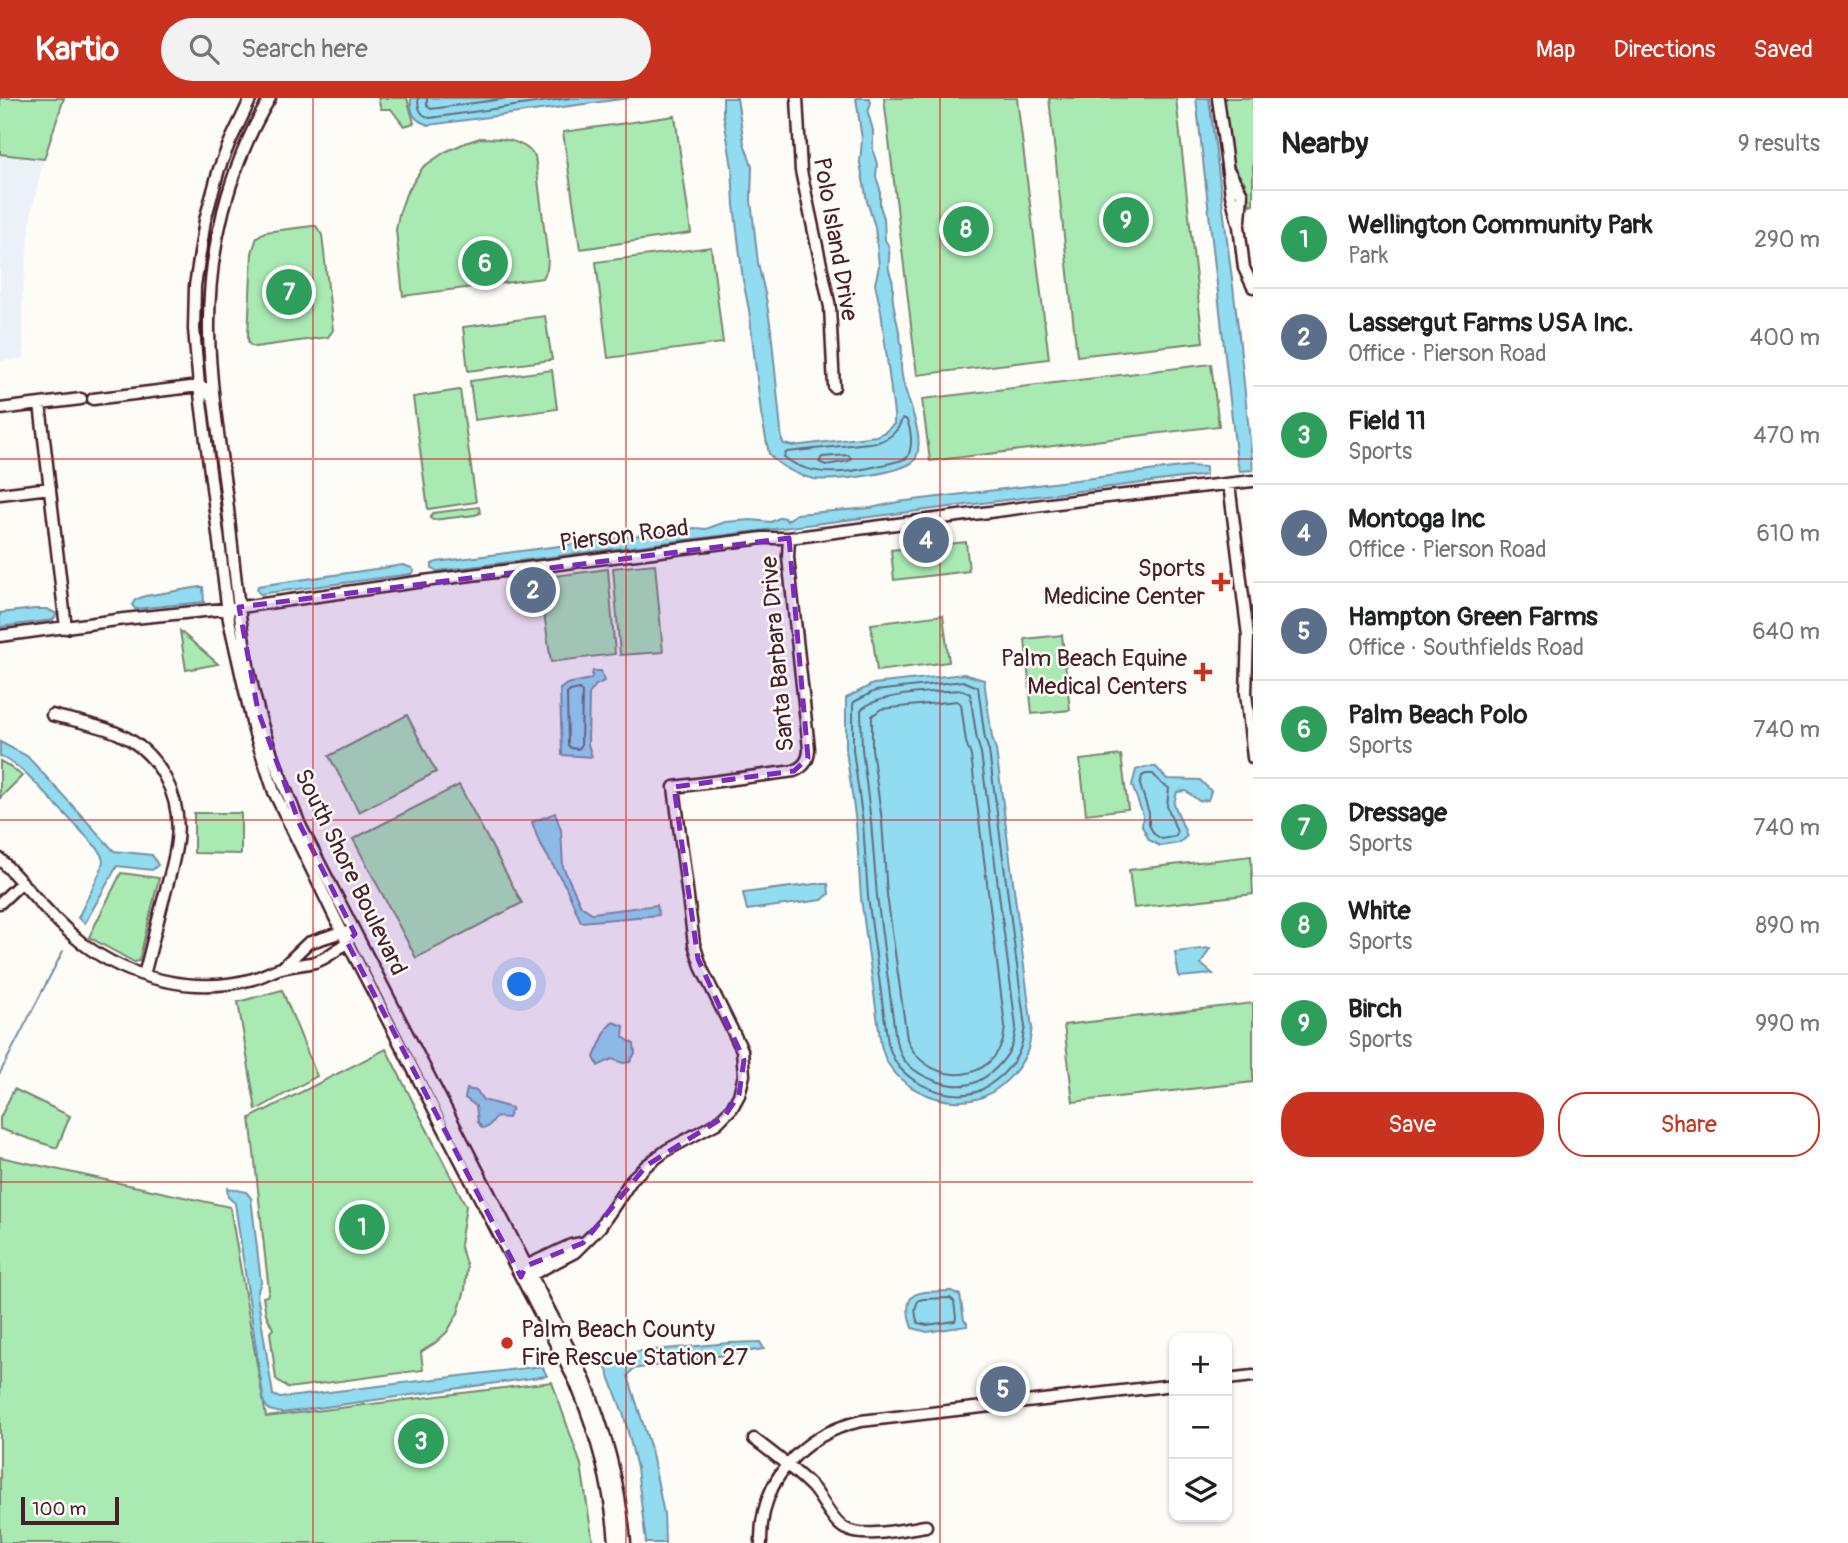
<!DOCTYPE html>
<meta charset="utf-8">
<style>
:root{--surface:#fff;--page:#f2f2f2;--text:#202124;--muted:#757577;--line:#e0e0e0;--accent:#c8321e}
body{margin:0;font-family:Pangolin,sans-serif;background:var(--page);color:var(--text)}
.controls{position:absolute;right:21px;bottom:21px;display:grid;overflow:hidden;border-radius:14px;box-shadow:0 2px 5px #0004}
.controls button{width:63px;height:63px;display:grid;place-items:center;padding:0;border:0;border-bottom:2px solid var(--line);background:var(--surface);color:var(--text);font:35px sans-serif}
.scale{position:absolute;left:21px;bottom:18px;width:98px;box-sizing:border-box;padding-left:7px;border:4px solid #4a1f2b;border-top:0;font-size:19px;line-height:24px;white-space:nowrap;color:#4a1f2b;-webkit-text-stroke:5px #fdfcf7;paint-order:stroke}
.you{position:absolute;left:520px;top:887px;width:24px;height:24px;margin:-18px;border:5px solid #fff;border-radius:50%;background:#1a73e8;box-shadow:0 0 0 10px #1a73e833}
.badge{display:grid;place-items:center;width:46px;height:46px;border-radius:50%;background:var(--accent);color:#fff;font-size:23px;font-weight:700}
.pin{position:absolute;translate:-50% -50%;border:4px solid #fff;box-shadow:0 2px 7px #0006}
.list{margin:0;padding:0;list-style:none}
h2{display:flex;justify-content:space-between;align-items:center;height:91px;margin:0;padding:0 28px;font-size:30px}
h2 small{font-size:23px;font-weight:400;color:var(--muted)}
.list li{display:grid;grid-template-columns:46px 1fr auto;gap:21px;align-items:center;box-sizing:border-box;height:98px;padding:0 28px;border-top:2px solid var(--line)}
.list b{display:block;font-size:26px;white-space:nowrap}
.list p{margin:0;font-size:23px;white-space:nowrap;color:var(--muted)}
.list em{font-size:23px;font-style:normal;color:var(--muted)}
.actions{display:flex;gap:14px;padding:21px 28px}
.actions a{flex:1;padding:16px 0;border:2px solid var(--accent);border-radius:28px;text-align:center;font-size:24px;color:var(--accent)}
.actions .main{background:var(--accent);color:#fff}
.icon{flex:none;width:38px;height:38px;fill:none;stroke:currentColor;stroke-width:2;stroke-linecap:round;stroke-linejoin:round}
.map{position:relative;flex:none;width:1253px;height:1445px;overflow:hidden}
header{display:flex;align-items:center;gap:42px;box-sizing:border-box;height:98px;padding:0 35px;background:var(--accent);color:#fff}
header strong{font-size:33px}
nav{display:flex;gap:38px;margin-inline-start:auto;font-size:24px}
.search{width:490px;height:63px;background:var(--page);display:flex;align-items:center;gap:18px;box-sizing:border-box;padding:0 24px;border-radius:38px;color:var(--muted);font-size:26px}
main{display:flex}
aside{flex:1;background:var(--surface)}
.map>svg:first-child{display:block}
.built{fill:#ecf1f8}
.green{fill:#a9eab3;stroke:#7a846f;stroke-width:2}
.water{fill:#91dcf1;stroke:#7590a2;stroke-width:2}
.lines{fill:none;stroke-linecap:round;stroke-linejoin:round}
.shore{stroke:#666b7a;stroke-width:2}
.stream{stroke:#7590a2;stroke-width:2}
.minor-casing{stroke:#4a1f2b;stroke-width:15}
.minor{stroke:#fdfcf7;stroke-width:10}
.marked{fill:#7b2cbf;fill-opacity:0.2;stroke:#7b2cbf;stroke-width:5;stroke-dasharray:14 9;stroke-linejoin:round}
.grid{fill:none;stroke:#d62828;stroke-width:2;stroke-opacity:0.55}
.poi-dot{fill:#c8321e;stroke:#fdfcf7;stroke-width:2.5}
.labels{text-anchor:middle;stroke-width:5;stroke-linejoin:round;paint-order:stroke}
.street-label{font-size:24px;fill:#4a1f2b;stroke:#fdfcf7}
.poi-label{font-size:24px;fill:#4a1f2b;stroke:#fdfcf7;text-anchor:end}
</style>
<header>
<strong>Kartio</strong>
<div class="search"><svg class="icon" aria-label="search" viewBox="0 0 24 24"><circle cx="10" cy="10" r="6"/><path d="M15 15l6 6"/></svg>Search here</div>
<nav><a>Map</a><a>Directions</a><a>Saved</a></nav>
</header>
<main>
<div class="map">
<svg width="1253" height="1445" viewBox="0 0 1253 1445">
<rect width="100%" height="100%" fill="#fdfcf7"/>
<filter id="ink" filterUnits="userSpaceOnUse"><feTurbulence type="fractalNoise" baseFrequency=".0143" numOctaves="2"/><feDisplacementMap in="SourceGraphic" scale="14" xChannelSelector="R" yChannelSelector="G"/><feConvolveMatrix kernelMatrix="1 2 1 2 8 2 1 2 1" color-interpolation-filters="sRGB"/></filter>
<g filter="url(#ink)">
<path class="built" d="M0,56l44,5 -12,50 -10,90 2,59 -24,3z"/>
<path class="green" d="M0,0h64l-20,61 -44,-5z
M378,0h29l7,25 -10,3 -13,-17h-10z
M884,0h133l32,261 -132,16z
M1049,0h127l27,244 -126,14z
M1224,0h29v106l-3,1 -5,-22 -9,-12 -6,-17z
M675,18l16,117 -111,16 -17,-117z
M480,40c21,0 42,1 55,18l13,103 -1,11 -4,8 -140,18 -7,-66 3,-16 7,-20 17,-27 22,-15 20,-9z
M312,128h4l6,9 11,95 -5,7 -73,10c-7,-2 -7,-4 -7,-11l4,-83 5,-16 8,-5z
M711,149l12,96 -115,15 -12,-96z
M545,218l7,44 -84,11 -5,-44z
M1211,266l8,62 -289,35 -8,-62z
M552,272l5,39 -82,11 -5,-39z
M460,292l16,112 -48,7 -15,-112z
M479,409l1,6 -5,2 -42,5 -3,-2 3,-5z
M966,444l3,29 -75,9 -3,-30z
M655,466l8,88 -43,3 -7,-87z
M608,471l7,85 -64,8 -12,-84z
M943,517l6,47 -72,9 -6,-47z
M180,533l38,33 -32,6z
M1062,537l8,75 -38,4 -7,-75z
M407,617l29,57 -77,40 -30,-56z
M1121,657l7,54 -42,5 -6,-54z
M0,663l11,6 11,9 -22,22z
M459,687l63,118 -106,55 -63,-119z
M194,715h47v41l-47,-1z
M1251,758l2,38 -119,14 -5,-38z
M121,775l38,5 -20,83 -5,1 -45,-25z
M282,892l35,86 -61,34 -18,-108z
M1253,905v79l-180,20 -9,-77z
M386,951l80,157 -6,39 7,22 -2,23 -7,23 -11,19 -12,11 -14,9 2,18 -135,18 -12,-9 -6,-47 3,-3 -7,-15 -3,-17 4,-1 2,-6c-7,-57 -12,-115 -19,-172z
M14,991l56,27 -13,32 -57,-19v-11z
M0,1059l230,50 36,210 286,-35 29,83 12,78h-593z"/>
<path class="water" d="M411,0h218l-200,27c-15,-4 -19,-12 -18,-27z
M723,0h14l7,45 8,23 -1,34 7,63 8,35 5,32 11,111 2,3 9,2 83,-10 9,-4 9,-8v-10l-13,-103 -6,-27 4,-18 -4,-39 -8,-26 -7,-38 2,-24 -6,-41h13l2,4 -3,11 5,17v21l4,13 -1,13 4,12v17l4,12 1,22c8,10 2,19 4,30 1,5 4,10 4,15 0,6 -1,11 0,16 2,14 6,28 8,42 2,7 0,14 0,21 -1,28 26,67 15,94 -6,15 -85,24 -102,21 -15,-3 -36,-13 -45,-25l-8,-41 -12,-103 -6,-30 -9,-75 -2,-38 -9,-54z
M1196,0h13l29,228 15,144 -13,1 -3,-9z
M1189,368l17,1v8l-769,96 -5,-3v-4l5,-2 153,-20 13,-4 8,1 84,-11 11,1 19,-7 26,-2 20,2 10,-5 4,1 2,3 9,-7 75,-6 27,-6z
M403,467l9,3 2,3 -3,3 -151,20 -3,-4 1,-4z
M200,489h3l1,15 -69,7 -3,-4 3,-5 10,-4z
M35,511h12l10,5 -4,6 -53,7v-14z
M593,573h8l3,10 -8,4 -7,9 -1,50 4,13 -30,-2 -2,-66 7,-5 24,-5z
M964,576l20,6 8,57 4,13 36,278c-2,8 -2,19 -6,26 -8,18 -27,37 -46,44 -32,10 -73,-5 -91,-33 -4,-5 -6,-13 -8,-20l-20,-147 -5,-75 -10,-73v-52l27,-14z
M0,644l27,14 87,95 38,4 6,10 -6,5 -35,-4 -32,57 -7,-5 23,-48 2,-9 -3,-10 -73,-77 -13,-10 -14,-8z
M1145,669h11l11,12 33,1 11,11 -3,9 -9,1 -13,-10 -9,1 -3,12 13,32 -8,7 -19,3 -11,-6 -7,-14 1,-11 -11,-30 4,-15z
M555,715l6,17 2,37 18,39 11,7 65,-8 2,10 -78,7 -15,-35 -27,-45 -7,-20z
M815,786h13l1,10 -7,6 -75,10 -4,-17z
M1210,850l-9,16 12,10 -34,3 -4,-25z
M613,924l11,4 -1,11 11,7 1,9 -5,9 -7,1 -11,-4 -14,7 -4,-9 13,-29z
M467,991l10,2 6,9 29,8 -4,10 -12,-1 -8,10 -6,1 -4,-6 -2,-16 -11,-8z
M227,1090l19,4 5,6 10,84 -4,12 16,101 7,3 262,-32 5,10 -265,37 -13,-3 -5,-7 -29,-200 -7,-6z
M951,1193l9,4 4,25 3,3v3l-40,6 -15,-4c-13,-40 8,-36 39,-37z
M760,1244l4,7 -131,20 -5,7 23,73 13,65 1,29h-19l-9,-75 -13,-52 -19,-51 5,-7 13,-5 106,-10z"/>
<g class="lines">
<path class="shore" d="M418,0c0,10 2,17 12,20l140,-20
M427,0v7l4,4 79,-11
M902,321h4c6,11 7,29 1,39l-8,3c-37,9 -82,22 -115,-4l1,-3 2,-2 91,-10c12,-4 20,-10 24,-23z
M848,357l3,3 -2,3 -23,4 -7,-3 3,-5z
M963,583l15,6 7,52 4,12 36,276c-2,7 -2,15 -5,22 -3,10 -11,19 -18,26 -7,6 -15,12 -23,16 -27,11 -72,-6 -85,-32 -3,-5 -4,-10 -6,-15l-20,-147 -5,-74 -10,-73v-45l1,-3 21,-11z
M579,591l3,3 -1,54 -3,3 -7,-1 -3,-3 -1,-51 3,-3z
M962,592l8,4 7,46 4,13 35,274c-1,7 -2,15 -5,21 -7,14 -21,28 -35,34 -23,10 -61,-5 -74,-25 -2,-5 -4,-11 -6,-16l-19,-145 -6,-74 -9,-73 -1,-39c16,-17 76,-18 101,-20z
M957,603l4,3 5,38 5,14 34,270c-1,6 -1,12 -3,17 -18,46 -80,38 -95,-4l-20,-144 -5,-74 -10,-72v-33l9,-7z
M1146,676h7l9,10 7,4 -2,18 10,26 -1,4 -14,3 -8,-5 -5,-9v-12l-9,-28 2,-9z
M950,1200l4,3 2,17 -1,3 -28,4 -9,-2c-3,-7 -4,-16 1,-23l5,-1z"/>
<path class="stream" d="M0,975l63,-122"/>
<g class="minor-casing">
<path id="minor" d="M251,0l-22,46 -10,25 -14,51 -10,66 -1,43 5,57 30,234 25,111 20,61 68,140 233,449c22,53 36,105 40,162
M270,0c-42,70 -62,152 -61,233 1,56 11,114 18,169 8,70 13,142 31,210 10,39 27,77 42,115l283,551c23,55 37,107 42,167
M797,0l4,73 29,136 4,80
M1218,0l13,97 8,31 5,42 9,19
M1230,75l12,21 -2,27
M93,301l106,-13 6,2 9,13
M40,306l26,224
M0,311l81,-10
M1229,386l19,152 -2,57 7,65
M0,396l50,-6
M0,538l124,-17 110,-11 190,-27 339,-43h26l300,-39 164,-18
M52,617c22,6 46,9 67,19 40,18 63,62 58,106 -2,19 -8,38 -13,57 -7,26 -13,52 -20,78
M0,761c27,28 52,60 82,84 47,36 113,52 171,36 9,-3 17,-7 25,-10 12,-4 25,-4 37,-7 9,-2 28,-16 35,-23
M0,805l22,-21
M283,869l25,-24 34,-11 5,1
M524,1172l2,-4 45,-21 11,-2
M525,1178l6,-1 44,-23 25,-25 33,-49 14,-13 20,-15 50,-27 15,-15 7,-13 5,-20 -2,-25 -40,-81 -8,-25 -20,-157 120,-16c10,-4 15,-11 15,-22l-21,-192 1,-19
M1227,1281l26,-3
M754,1341c20,15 40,30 58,48 11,12 20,35 34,42 18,10 59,0 80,-3
M761,1445c-1,-63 40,-108 100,-122l313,-36"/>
</g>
<use href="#minor" class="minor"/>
</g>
</g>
<path class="marked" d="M789,440l19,220 -14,13 -120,16 24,172 46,101 -5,35 -15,22 -77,48 -64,78 -57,23 -5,11 -174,-335 8,-8 -55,-109 -42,-114 -19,-104z"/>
<path class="grid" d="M313,0v1445M626,0v1445M940,0v1445M0,361h1253M0,722h1253M0,1084h1253"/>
<g class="poi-dot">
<path d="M1217.5 473.5h7v7h7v7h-7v7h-7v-7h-7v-7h7z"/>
<path d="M1199.5 563.5h7v7h7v7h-7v7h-7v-7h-7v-7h7z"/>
<circle cx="507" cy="1245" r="7"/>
</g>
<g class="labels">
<g class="street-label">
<text transform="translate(836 141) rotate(80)" y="8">Polo Island Drive</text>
<text transform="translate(624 437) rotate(-7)" y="8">Pierson Road</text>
<text transform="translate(777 556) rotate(-95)" y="8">Santa Barbara Drive</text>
<text transform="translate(351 774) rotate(64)" y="8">South Shore Boulevard</text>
</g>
<g class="poi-label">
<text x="1205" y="478">Sports<tspan x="1205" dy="28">Medicine Center</tspan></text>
<text x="1187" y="568">Palm Beach Equine<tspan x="1187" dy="28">Medical Centers</tspan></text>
<text x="521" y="1239" text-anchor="start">Palm Beach County<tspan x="521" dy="28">Fire Rescue Station 27</tspan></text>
</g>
</g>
</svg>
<div class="controls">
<button>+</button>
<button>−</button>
<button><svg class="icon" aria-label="layers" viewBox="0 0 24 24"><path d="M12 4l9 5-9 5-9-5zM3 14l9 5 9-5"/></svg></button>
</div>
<div class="scale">100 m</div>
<div class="you"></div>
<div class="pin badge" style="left:362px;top:1129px;background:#2e9e5b">1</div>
<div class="pin badge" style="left:533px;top:492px;background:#5c6f8a">2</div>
<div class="pin badge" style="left:421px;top:1343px;background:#2e9e5b">3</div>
<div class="pin badge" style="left:926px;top:442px;background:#5c6f8a">4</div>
<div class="pin badge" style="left:1003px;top:1291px;background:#5c6f8a">5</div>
<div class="pin badge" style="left:485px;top:165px;background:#2e9e5b">6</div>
<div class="pin badge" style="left:289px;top:194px;background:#2e9e5b">7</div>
<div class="pin badge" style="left:966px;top:131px;background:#2e9e5b">8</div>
<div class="pin badge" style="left:1126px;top:122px;background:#2e9e5b">9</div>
</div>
<aside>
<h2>Nearby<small>9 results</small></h2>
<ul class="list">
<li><span class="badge" style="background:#2e9e5b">1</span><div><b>Wellington Community Park</b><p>Park</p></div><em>290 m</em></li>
<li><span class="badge" style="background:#5c6f8a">2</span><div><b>Lassergut Farms USA Inc.</b><p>Office · Pierson Road</p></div><em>400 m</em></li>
<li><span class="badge" style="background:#2e9e5b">3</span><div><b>Field 11</b><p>Sports</p></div><em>470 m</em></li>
<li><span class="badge" style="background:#5c6f8a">4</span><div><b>Montoga Inc</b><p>Office · Pierson Road</p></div><em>610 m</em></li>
<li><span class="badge" style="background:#5c6f8a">5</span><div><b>Hampton Green Farms</b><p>Office · Southfields Road</p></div><em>640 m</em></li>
<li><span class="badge" style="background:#2e9e5b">6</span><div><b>Palm Beach Polo</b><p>Sports</p></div><em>740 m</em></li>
<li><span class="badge" style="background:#2e9e5b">7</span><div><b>Dressage</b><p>Sports</p></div><em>740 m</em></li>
<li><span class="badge" style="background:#2e9e5b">8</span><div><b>White</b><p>Sports</p></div><em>890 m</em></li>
<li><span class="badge" style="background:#2e9e5b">9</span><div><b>Birch</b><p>Sports</p></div><em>990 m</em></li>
</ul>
<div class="actions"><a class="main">Save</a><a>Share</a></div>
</aside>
</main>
